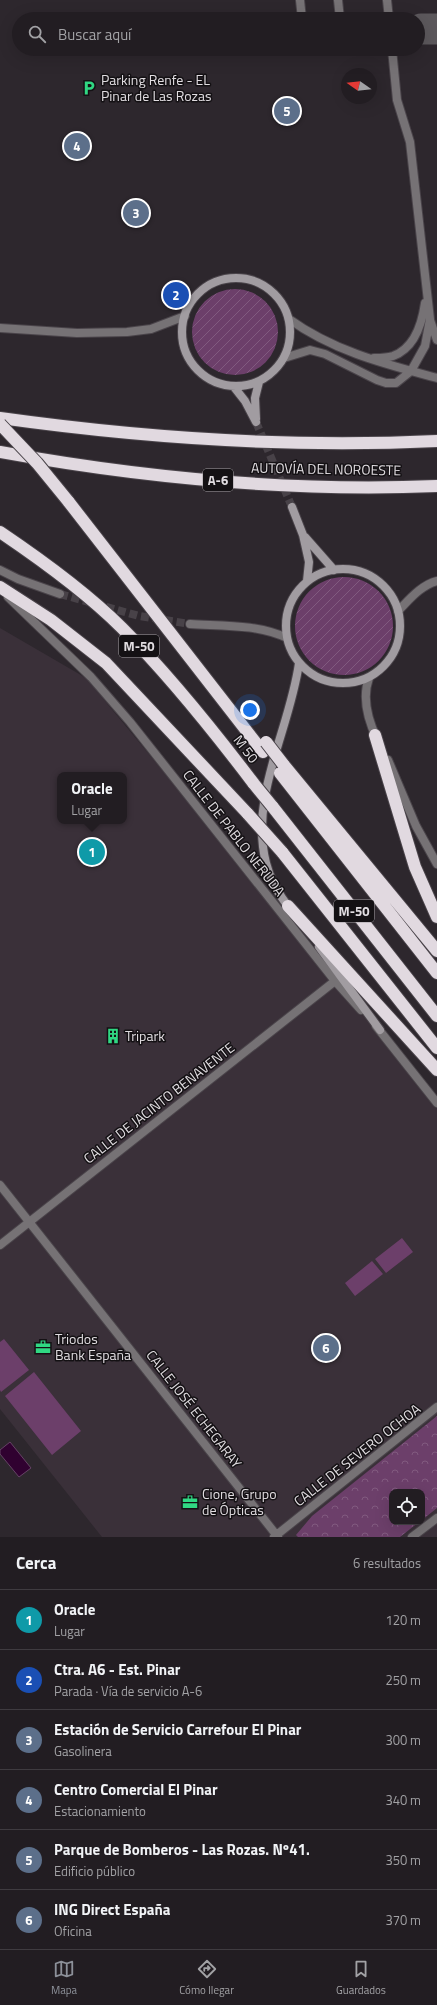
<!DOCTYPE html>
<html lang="es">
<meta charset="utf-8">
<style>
:root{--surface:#221d22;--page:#2a262a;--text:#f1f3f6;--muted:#a2a2a5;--line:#3f3b40;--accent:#8c9099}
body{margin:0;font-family:"Titillium Web",sans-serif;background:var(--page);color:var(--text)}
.controls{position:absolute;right:12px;bottom:12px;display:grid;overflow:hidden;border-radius:8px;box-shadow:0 4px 16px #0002}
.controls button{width:36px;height:36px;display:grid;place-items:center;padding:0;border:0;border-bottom:1px solid var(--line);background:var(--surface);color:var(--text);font:20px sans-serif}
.compass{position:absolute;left:341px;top:68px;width:36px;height:36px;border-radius:50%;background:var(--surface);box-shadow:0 4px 16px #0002;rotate:284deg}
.you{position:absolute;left:250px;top:710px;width:14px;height:14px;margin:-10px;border:3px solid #fff;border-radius:50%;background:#1a73e8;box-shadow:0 0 0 6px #1a73e833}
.badge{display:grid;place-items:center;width:26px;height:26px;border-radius:50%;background:var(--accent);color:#fff;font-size:13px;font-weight:700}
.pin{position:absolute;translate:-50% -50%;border:2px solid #fff;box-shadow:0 1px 4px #0006}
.popup{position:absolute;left:57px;top:772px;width:70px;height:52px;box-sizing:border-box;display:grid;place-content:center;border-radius:8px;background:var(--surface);filter:drop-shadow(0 1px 3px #0005);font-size:13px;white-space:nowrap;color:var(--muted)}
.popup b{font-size:15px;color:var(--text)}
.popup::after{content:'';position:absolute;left:50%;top:100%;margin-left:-8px;border:8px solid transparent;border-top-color:var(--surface)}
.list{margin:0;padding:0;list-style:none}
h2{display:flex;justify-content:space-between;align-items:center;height:52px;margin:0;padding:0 16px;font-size:17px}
h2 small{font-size:13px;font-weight:400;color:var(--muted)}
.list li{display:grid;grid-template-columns:26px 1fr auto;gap:12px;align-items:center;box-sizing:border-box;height:60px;padding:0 16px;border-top:1px solid var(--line)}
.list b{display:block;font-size:15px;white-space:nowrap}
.list p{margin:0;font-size:13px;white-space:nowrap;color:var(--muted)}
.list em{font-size:13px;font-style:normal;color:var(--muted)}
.icon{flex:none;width:22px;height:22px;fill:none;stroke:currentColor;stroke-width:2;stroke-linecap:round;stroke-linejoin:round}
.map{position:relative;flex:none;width:437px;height:1537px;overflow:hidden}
.search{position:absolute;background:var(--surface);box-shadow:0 4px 16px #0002;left:12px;right:12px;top:12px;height:44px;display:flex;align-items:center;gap:10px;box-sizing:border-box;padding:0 14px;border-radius:22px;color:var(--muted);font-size:15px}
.sheet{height:412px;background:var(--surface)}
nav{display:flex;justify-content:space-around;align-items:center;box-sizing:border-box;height:56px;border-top:1px solid var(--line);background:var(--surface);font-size:11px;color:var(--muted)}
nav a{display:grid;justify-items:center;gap:2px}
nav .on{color:var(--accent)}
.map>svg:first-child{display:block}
.built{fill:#3a3039;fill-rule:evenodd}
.grass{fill:#6c3f6a}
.park{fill:url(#park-crowns)}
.garden{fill:url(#garden-furrows)}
.water{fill:#300130;stroke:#654365}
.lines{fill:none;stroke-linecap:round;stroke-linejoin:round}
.taxiway{stroke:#5c585c;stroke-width:31}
.street-tunnel{stroke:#484248;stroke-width:8;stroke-dasharray:8 4;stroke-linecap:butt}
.secondary-tunnel{stroke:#484248;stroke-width:8;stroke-dasharray:8 4;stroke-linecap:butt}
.street-casing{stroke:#4a444a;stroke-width:10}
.secondary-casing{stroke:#4a444a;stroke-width:10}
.highway-casing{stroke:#4a444a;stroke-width:14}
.street{stroke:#767275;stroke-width:8}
.secondary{stroke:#a19ca1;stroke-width:8}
.highway{stroke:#e1d9e0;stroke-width:12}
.highway-bridge-casing{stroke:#4a444a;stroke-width:14;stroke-linecap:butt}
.highway-bridge{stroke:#e1d9e0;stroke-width:12}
.labels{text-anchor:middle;stroke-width:3;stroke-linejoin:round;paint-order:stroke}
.shield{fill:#141114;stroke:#a4a0a4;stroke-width:1}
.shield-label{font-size:13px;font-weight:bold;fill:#e1dde1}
.poi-label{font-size:14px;fill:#e1dde1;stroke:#141114;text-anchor:start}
.street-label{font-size:14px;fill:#e1dde1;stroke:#141114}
</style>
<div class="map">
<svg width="437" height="1537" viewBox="0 0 437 1537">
<defs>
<pattern id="park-crowns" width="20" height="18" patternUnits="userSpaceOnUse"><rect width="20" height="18" fill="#6c3f6a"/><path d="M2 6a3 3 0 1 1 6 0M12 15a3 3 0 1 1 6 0" fill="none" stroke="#815a7f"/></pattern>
<pattern id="garden-furrows" width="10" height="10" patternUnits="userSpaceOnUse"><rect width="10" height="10" fill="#6c3f6a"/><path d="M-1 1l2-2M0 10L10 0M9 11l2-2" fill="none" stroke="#815a7f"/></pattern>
</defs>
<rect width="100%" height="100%" fill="#2d272d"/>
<path class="built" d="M0,628l86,50 293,354 58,76v429h-335l-102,-128zM60,775h64v46h-64zM392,1492h30v30h-30z"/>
<path class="grass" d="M402,1238l11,14 -27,21 -11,-14z
M372,1261l11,13 -28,22 -10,-13z
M4,1339l25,31 -28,22 -1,-2v-48z
M34,1372l47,59 -29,24 -47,-59z"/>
<path class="park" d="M437,1416v92l-15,12v-28h-30v30h27l-19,15h-102l-2,-2 16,-19z"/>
<path class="garden" d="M192 332a43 43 0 1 1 86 0a43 43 0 1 1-86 0Z
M295 626a49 49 0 1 1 98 0a49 49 0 1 1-98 0Z"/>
<path class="water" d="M10,1442l21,26 -12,9 -19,-23v-4z"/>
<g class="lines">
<path class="taxiway" d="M421,29h16"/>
<path class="street-tunnel" d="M60,594l79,22 51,8"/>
<path class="secondary-tunnel" d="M256,422l36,85"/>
<g class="street-casing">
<path id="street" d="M300,0l2,19
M338,0l2,19
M387,0l2,19
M289,319c44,32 96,45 148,59
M430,320l7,20
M0,328l77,5 50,-1 24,-3 34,-13
M284,358l26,-8 15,4 52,26 9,3h10l15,-12 14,-25 5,-27 -20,-177 -13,-42 -5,-51
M374,358c6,0 13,0 19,-2 22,-8 29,-32 32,-53
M0,570l18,9 42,15
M8,597l83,80 39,45 205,259 26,29
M398,611c11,-11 23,-26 39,-30
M190,624c32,2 68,0 97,14
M369,678c-7,19 -1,42 8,61
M388,760l28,66 21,38
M376,1026l61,77
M0,1185l278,352
M0,1245l335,-264
M274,1537l163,-130
M412,1537l25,-19"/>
</g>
<g class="secondary-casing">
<path id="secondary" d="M182 332a54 54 0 1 1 108 0a54 54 0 1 1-108 0Z
M234,387l11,14 11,21
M256,419l-1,-21 4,-16
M292,507l11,28 6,27 -2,19
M305,537l29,33
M286 626a57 57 0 1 1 114 0a57 57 0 1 1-114 0Z
M290,909c-10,-13 -20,-29 -24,-46 -17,-67 24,-134 33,-200
M319,947l61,83"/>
</g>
<g class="highway-casing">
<path id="highway" d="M0,418c143,20 293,30 437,23
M0,452c143,26 291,40 437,34
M68,501l195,251
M0,532c43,29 86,60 122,96 48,48 91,102 132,156
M0,587l51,33 55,43 142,151
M375,735l40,132 22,50
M283,764l154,187
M280,773l157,200
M272,806l165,210
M282,852l155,196
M288,906l149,164"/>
</g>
<use href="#street" class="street"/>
<use href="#secondary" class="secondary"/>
<use href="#highway" class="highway"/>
<g class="highway-bridge-casing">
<path id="highway-bridge" d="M0,424l37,39 31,38
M266,742l17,22
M254,784l18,22
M248,814l34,38"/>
</g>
<use href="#highway-bridge" class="highway-bridge"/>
</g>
<defs>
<g id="parking-bare" transform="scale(1.2)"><path d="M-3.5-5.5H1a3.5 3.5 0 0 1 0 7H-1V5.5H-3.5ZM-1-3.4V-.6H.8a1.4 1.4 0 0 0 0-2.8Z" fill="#30d883" stroke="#141114" stroke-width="2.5" paint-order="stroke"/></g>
<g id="building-bare" transform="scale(1.2)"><path d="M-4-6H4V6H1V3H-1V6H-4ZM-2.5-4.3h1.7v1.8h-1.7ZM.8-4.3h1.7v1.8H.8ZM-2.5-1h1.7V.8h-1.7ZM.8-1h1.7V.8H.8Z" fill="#30d883" stroke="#141114" stroke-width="2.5" paint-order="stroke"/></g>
<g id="office-bare" transform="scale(1.2)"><path d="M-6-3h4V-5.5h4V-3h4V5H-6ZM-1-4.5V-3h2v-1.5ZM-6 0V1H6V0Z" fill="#30d883" stroke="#141114" stroke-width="2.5" paint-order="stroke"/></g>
</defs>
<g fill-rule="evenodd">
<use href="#parking-bare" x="89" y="88"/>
<use href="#building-bare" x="113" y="1036"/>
<use href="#office-bare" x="43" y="1347"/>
<use href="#office-bare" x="190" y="1502"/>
</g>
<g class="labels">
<g class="shield">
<rect x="203" y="469" width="30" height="22" rx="3"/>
<rect x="119" y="635" width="40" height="22" rx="3"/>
<rect x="334" y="900" width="40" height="22" rx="3"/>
</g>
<g class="shield-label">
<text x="218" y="485">A-6</text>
<text x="139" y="651">M-50</text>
<text x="354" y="916">M-50</text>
</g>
<g class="poi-label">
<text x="101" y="85">Parking Renfe - EL<tspan x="101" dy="16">Pinar de Las Rozas</tspan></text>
<text x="125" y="1041">Tripark</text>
<text x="55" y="1344">Triodos<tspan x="55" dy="16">Bank España</tspan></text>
<text x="202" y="1499">Cione, Grupo<tspan x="202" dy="16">de Ópticas</tspan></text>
</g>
<g class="street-label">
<text transform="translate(326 469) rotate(1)" y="5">AUTOVÍA DEL NOROESTE</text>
<text transform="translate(246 749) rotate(52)" y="5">M 50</text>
<text transform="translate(234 833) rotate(52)" y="5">CALLE DE PABLO NERUDA</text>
<text transform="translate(159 1103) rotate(-38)" y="5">CALLE DE JACINTO BENAVENTE</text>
<text transform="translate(194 1409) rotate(52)" y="5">CALLE JOSÉ ECHEGARAY</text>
<text transform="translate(357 1455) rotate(-38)" y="5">CALLE DE SEVERO OCHOA</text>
</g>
</g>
</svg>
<div class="controls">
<button><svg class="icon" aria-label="locate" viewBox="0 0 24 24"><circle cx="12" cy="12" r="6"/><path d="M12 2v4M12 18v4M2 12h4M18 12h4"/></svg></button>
</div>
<svg class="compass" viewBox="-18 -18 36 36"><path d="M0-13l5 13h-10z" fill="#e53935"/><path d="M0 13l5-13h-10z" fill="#a2a2a5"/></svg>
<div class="you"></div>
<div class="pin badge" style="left:92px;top:852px;background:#0f9aa8">1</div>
<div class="popup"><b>Oracle</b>Lugar</div>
<div class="pin badge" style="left:176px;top:295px;background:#1a4fb4">2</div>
<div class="pin badge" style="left:136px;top:213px;background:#5c6f8a">3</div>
<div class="pin badge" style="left:77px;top:146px;background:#5c6f8a">4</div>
<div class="pin badge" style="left:287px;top:111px;background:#5c6f8a">5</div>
<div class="pin badge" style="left:326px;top:1348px;background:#5c6f8a">6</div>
<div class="search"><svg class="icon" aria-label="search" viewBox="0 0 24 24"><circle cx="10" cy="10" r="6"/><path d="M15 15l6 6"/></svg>Buscar aquí</div>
</div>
<section class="sheet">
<h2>Cerca<small>6 resultados</small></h2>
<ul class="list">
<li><span class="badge" style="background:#0f9aa8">1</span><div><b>Oracle</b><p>Lugar</p></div><em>120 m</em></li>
<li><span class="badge" style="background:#1a4fb4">2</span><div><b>Ctra. A6 - Est. Pinar</b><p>Parada · Vía de servicio A-6</p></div><em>250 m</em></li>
<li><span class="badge" style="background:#5c6f8a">3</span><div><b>Estación de Servicio Carrefour El Pinar</b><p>Gasolinera</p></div><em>300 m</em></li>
<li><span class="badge" style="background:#5c6f8a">4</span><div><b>Centro Comercial El Pinar</b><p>Estacionamiento</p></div><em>340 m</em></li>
<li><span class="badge" style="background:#5c6f8a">5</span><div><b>Parque de Bomberos - Las Rozas. Nº41.</b><p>Edificio público</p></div><em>350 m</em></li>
<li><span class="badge" style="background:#5c6f8a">6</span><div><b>ING Direct España</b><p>Oficina</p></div><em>370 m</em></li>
</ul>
</section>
<nav>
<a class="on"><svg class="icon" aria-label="map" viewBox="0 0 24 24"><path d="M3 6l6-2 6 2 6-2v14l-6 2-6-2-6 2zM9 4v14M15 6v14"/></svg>Mapa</a>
<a><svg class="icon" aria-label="directions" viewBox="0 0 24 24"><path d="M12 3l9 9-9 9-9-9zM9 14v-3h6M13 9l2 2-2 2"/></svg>Cómo llegar</a>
<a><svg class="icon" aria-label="saved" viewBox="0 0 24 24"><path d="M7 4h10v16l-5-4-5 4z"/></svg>Guardados</a>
</nav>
